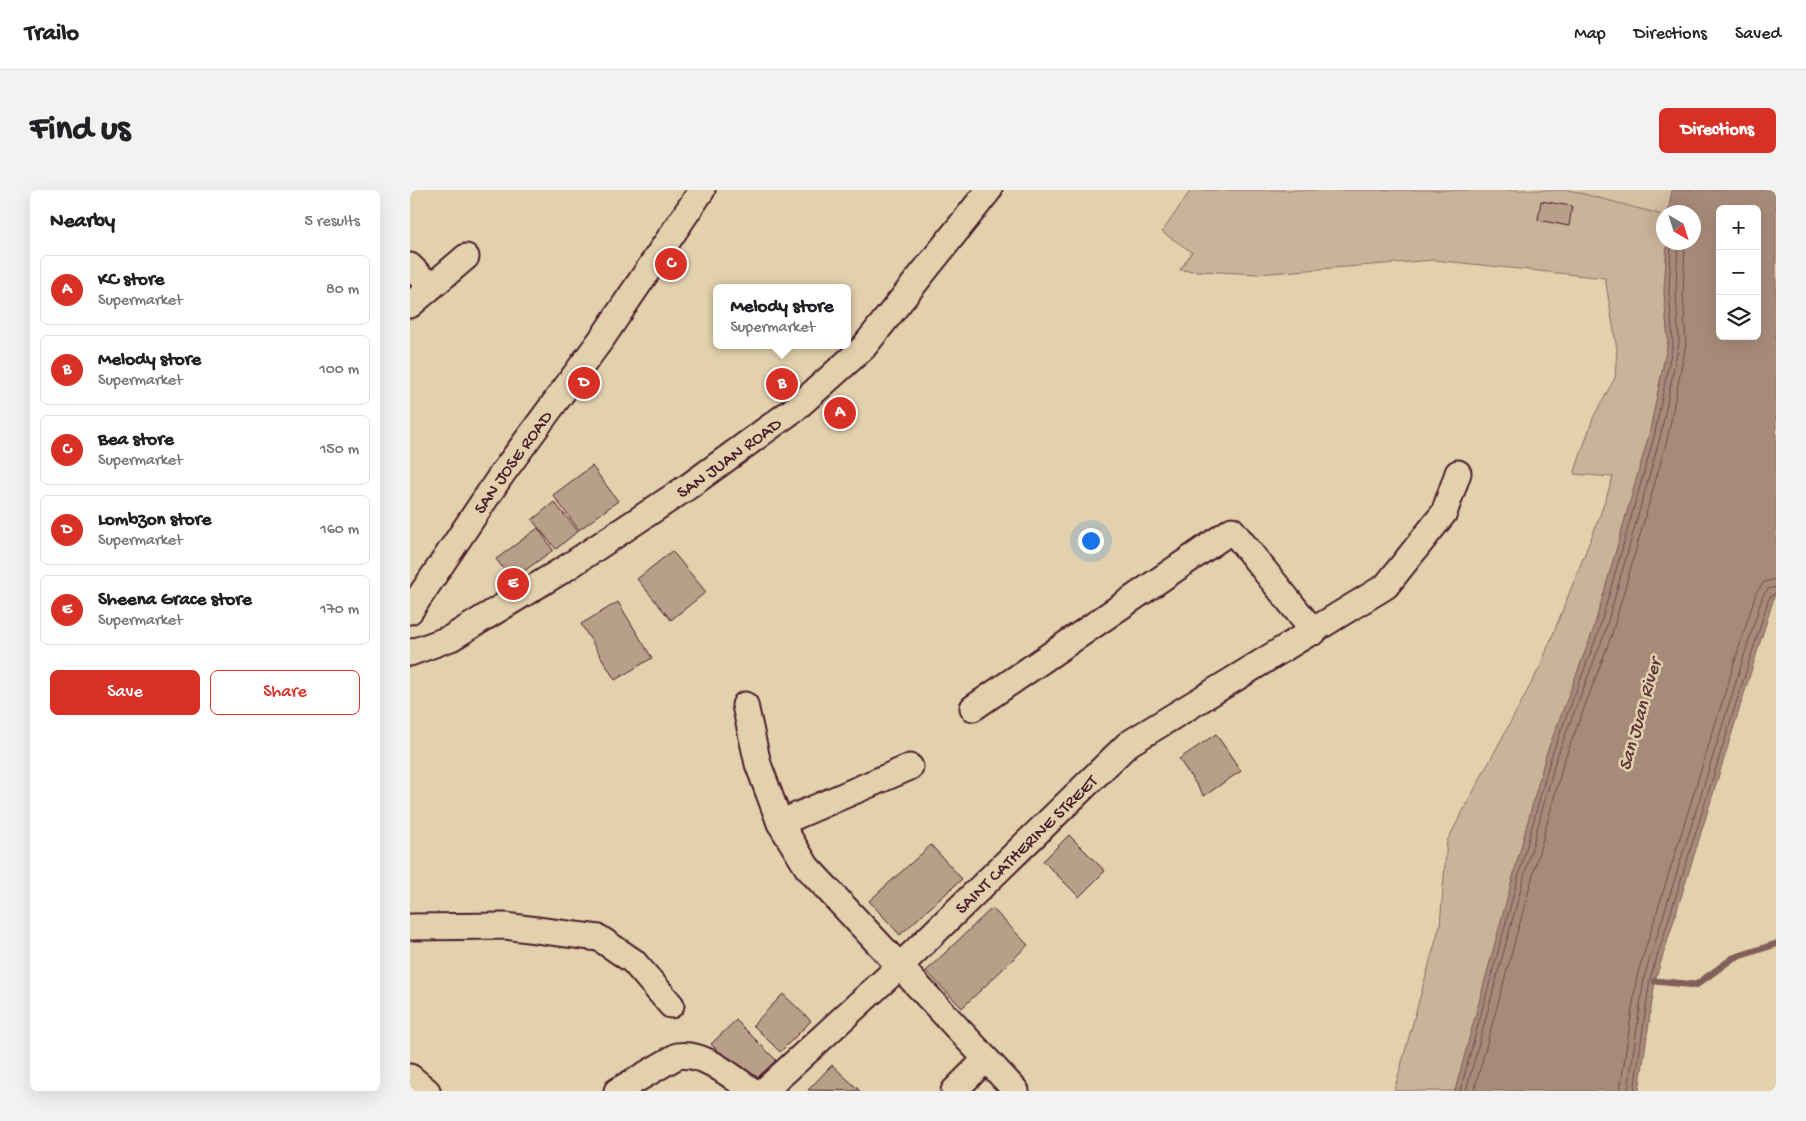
<!DOCTYPE html>
<meta charset="utf-8">
<style>
:root{--surface:#fff;--page:#f2f2f2;--text:#202124;--muted:#757577;--line:#e0e0e0;--accent:#d93025}
body{margin:0;font-family:"Gochi Hand",sans-serif;background:var(--page);color:var(--text)}
.controls{position:absolute;right:15px;top:15px;display:grid;overflow:hidden;border-radius:8px;box-shadow:0 5px 20px #0002}
.controls button{width:45px;height:45px;display:grid;place-items:center;padding:0;border:0;border-bottom:1px solid var(--line);background:var(--surface);color:var(--text);font:25px sans-serif}
.compass{position:absolute;left:1246px;top:15px;width:45px;height:45px;border-radius:50%;background:var(--surface);box-shadow:0 5px 20px #0002;rotate:141deg}
.you{position:absolute;left:680px;top:350px;width:18px;height:18px;margin:-12px;border:4px solid #fff;border-radius:50%;background:#1a73e8;box-shadow:0 0 0 8px #1a73e833}
.badge{display:grid;place-items:center;width:32px;height:32px;border-radius:50%;background:var(--accent);color:#fff;font-size:16px;font-weight:700}
.pin{position:absolute;translate:-50% -50%;border:2px solid #fff;box-shadow:0 1px 5px #0006}
.popup{position:absolute;left:303px;top:94px;width:138px;height:65px;box-sizing:border-box;display:grid;place-content:center;border-radius:8px;background:var(--surface);filter:drop-shadow(0 1px 4px #0005);font-size:16px;white-space:nowrap;color:var(--muted)}
.popup b{font-size:19px;color:var(--text)}
.popup::after{content:'';position:absolute;left:50%;top:100%;margin-left:-10px;border:10px solid transparent;border-top-color:var(--surface)}
.list{margin:0;padding:0;list-style:none}
h2{display:flex;justify-content:space-between;align-items:center;height:65px;margin:0;padding:0 20px;font-size:21px}
h2 small{font-size:16px;font-weight:400;color:var(--muted)}
.list li{display:grid;grid-template-columns:32px 1fr auto;gap:15px;align-items:center;box-sizing:border-box;height:70px;margin:0 10px 10px;padding:0 10px;border:1px solid var(--line);border-radius:8px}
.list b{display:block;font-size:19px;white-space:nowrap}
.list p{margin:0;font-size:16px;white-space:nowrap;color:var(--muted)}
.list em{font-size:16px;font-style:normal;color:var(--muted)}
.actions{display:flex;gap:10px;padding:15px 20px}
.actions a{flex:1;padding:11px 0;border:1px solid var(--accent);border-radius:8px;text-align:center;font-size:18px;color:var(--accent)}
.actions .main{background:var(--accent);color:#fff}
.icon{flex:none;width:28px;height:28px;fill:none;stroke:currentColor;stroke-width:2;stroke-linecap:round;stroke-linejoin:round}
.map{position:relative;flex:none;width:1366px;height:901px;overflow:hidden;border-radius:8px}
header{display:flex;align-items:center;gap:30px;box-sizing:border-box;height:70px;padding:0 25px;background:var(--surface);border-bottom:1px solid var(--line)}
header strong{font-size:24px}
nav{display:flex;gap:28px;margin-inline-start:auto;font-size:18px}
.intro{display:flex;align-items:center;justify-content:space-between;box-sizing:border-box;height:120px;padding:0 30px}
h1{margin:0;font-size:35px}
.button{padding:12px 22px;border-radius:8px;background:var(--accent);color:#fff;font-size:18px;font-weight:700}
main{display:flex;gap:30px;padding:0 30px}
aside{flex:1;background:var(--surface);border-radius:8px;box-shadow:0 5px 20px #0002}
.map>svg:first-child{display:block}
.built{fill:#d6c2a3}
.green{fill:#cab499;stroke:#8a6a62}
.water{fill:#a78b7a;stroke:#82605a;fill-rule:evenodd}
.lines{fill:none;stroke-linecap:round;stroke-linejoin:round}
.shore{stroke:#6f4a4b;stroke-width:1}
.stream{stroke:#82605a;stroke-width:7}
.building{fill:#b89f8a;stroke:#4a1f2b}
.minor-casing{stroke:#4a1f2b;stroke-width:29}
.minor{stroke:#e3d1ae;stroke-width:25}
.labels{text-anchor:middle;stroke-width:5;stroke-linejoin:round;paint-order:stroke}
.street-label{font-size:18px;fill:#4a1f2b;stroke:#e3d1ae}
.water-label{font-size:19px;font-style:italic;fill:#5d353b;stroke:#e3d1ae}
</style>
<header>
<strong>Trailo</strong>
<nav><a>Map</a><a>Directions</a><a>Saved</a></nav>
</header>
<div class="intro"><h1>Find us</h1><a class="button">Directions</a></div>
<main>
<aside>
<h2>Nearby<small>5 results</small></h2>
<ul class="list">
<li><span class="badge">A</span><div><b>KC store</b><p>Supermarket</p></div><em>80 m</em></li>
<li><span class="badge">B</span><div><b>Melody store</b><p>Supermarket</p></div><em>100 m</em></li>
<li><span class="badge">C</span><div><b>Bea store</b><p>Supermarket</p></div><em>150 m</em></li>
<li><span class="badge">D</span><div><b>Lombzon store</b><p>Supermarket</p></div><em>160 m</em></li>
<li><span class="badge">E</span><div><b>Sheena Grace store</b><p>Supermarket</p></div><em>170 m</em></li>
</ul>
<div class="actions"><a class="main">Save</a><a>Share</a></div>
</aside>
<div class="map">
<svg width="1366" height="901" viewBox="0 0 1366 901">
<rect width="100%" height="100%" fill="#e3d1ae"/>
<filter id="ink" filterUnits="userSpaceOnUse"><feTurbulence type="fractalNoise" baseFrequency=".02" numOctaves="2"/><feDisplacementMap in="SourceGraphic" scale="10" xChannelSelector="R" yChannelSelector="G"/><feConvolveMatrix kernelMatrix="1 2 1 2 8 2 1 2 1" color-interpolation-filters="sRGB"/></filter>
<g filter="url(#ink)">
<path class="built" d="M1159,0h103l-4,22h-4l-1,3z"/>
<path class="green" d="M781,0h378l94,25 1,27 3,1 -3,49 4,50 -19,93 -56,196 -47,124 -91,336h-61l46,-166 7,-84 93,-174 59,-149 14,-41 -39,-3 19,-56 22,-40 2,-29 -12,-71 -171,-18 -176,14 -78,-4 12,-18 -30,-20z"/>
<path class="water" d="M1262,0h104v401l-121,390 -16,110h-184l91,-336 47,-124 56,-196 19,-93 -4,-50 3,-49 27,-1v-30h-26zM1310,19h37v127h-37z"/>
<g class="lines">
<path class="shore" d="M1050,901l91,-334 47,-124 56,-196 19,-94 -4,-51 2,-50
M1056,901l90,-332 48,-124 56,-197 19,-95 -3,-51 2,-50
M1064,901l90,-330 47,-124 56,-197 19,-96 -3,-52 2,-50
M1210,901l17,-115 119,-383 8,-11 12,-3
M1218,901l16,-113 119,-383 5,-6 8,-2
M1224,901l16,-112 119,-381 7,-5"/>
<path class="stream" d="M1245,791l41,4 37,-27 43,-14"/>
</g>
<path class="building" d="M1131,11l31,5 -3,20 -31,-6z
M182,276l26,35 -39,29 -26,-35z
M144,312l24,29 -22,18 -24,-29z
M128,338l15,22 -41,30 -16,-21z
M262,361l34,41 -35,28 -34,-41z
M208,412l34,56 -37,22 -34,-56z
M806,544l25,37 -37,25 -25,-37z
M659,645l36,36 -26,26 -36,-36z
M521,655l31,34 -62,56 -31,-34z
M582,718l36,37 -66,63 -36,-37z
M373,804l28,27 -31,31 -27,-27z
M326,830l40,40 -25,24 -40,-40z
M422,875l28,26 -52,-1z"/>
<g class="lines">
<g class="minor-casing">
<g id="minor">
<path d="M0,76l21,21"/>
<path d="M0,115l56,-48"/>
<path id="s1" d="M0,421l92,-137 101,-137 99,-147"/>
<path id="s2" d="M0,463l41,-15 115,-70 123,-82 107,-78 67,-60 126,-158"/>
<path d="M335,515l13,59 22,59"/>
<path d="M563,518l259,-178 82,102"/>
<path d="M500,577l-130,56 27,44 209,224"/>
<path d="M0,737l95,-1 94,12 34,23 38,44"/>
<path d="M0,887l17,14"/>
<path d="M207,901l60,-35c27,-5 54,21 76,35"/>
<path id="s3" d="M354,901l136,-125 228,-222 258,-158 58,-73 14,-40"/>
<path d="M544,901l32,-32"/>
</g>
</g>
<use href="#minor" class="minor"/>
</g>
</g>
<g class="labels">
<g class="street-label">
<text dy="6" stroke="none"><textPath href="#s2" startOffset="375">SAN JUAN ROAD</textPath></text>
<text dy="6" stroke="none"><textPath href="#s1" startOffset="181">SAN JOSE ROAD</textPath></text>
<text dy="6" stroke="none"><textPath href="#s3" startOffset="360">SAINT CATHERINE STREET</textPath></text>
</g>
<g class="water-label">
<text transform="translate(1228 524) rotate(-74)" y="7">San Juan River</text>
</g>
</g>
</svg>
<div class="controls">
<button>+</button>
<button>−</button>
<button><svg class="icon" aria-label="layers" viewBox="0 0 24 24"><path d="M12 4l9 5-9 5-9-5zM3 14l9 5 9-5"/></svg></button>
</div>
<svg class="compass" viewBox="-18 -18 36 36"><path d="M0-13l5 13h-10z" fill="#e53935"/><path d="M0 13l5-13h-10z" fill="#757577"/></svg>
<div class="you"></div>
<div class="pin badge" style="left:430px;top:223px">A</div>
<div class="pin badge" style="left:372px;top:194px">B</div>
<div class="popup"><b>Melody store</b>Supermarket</div>
<div class="pin badge" style="left:261px;top:74px">C</div>
<div class="pin badge" style="left:174px;top:193px">D</div>
<div class="pin badge" style="left:103px;top:394px">E</div>
</div>
</main>
